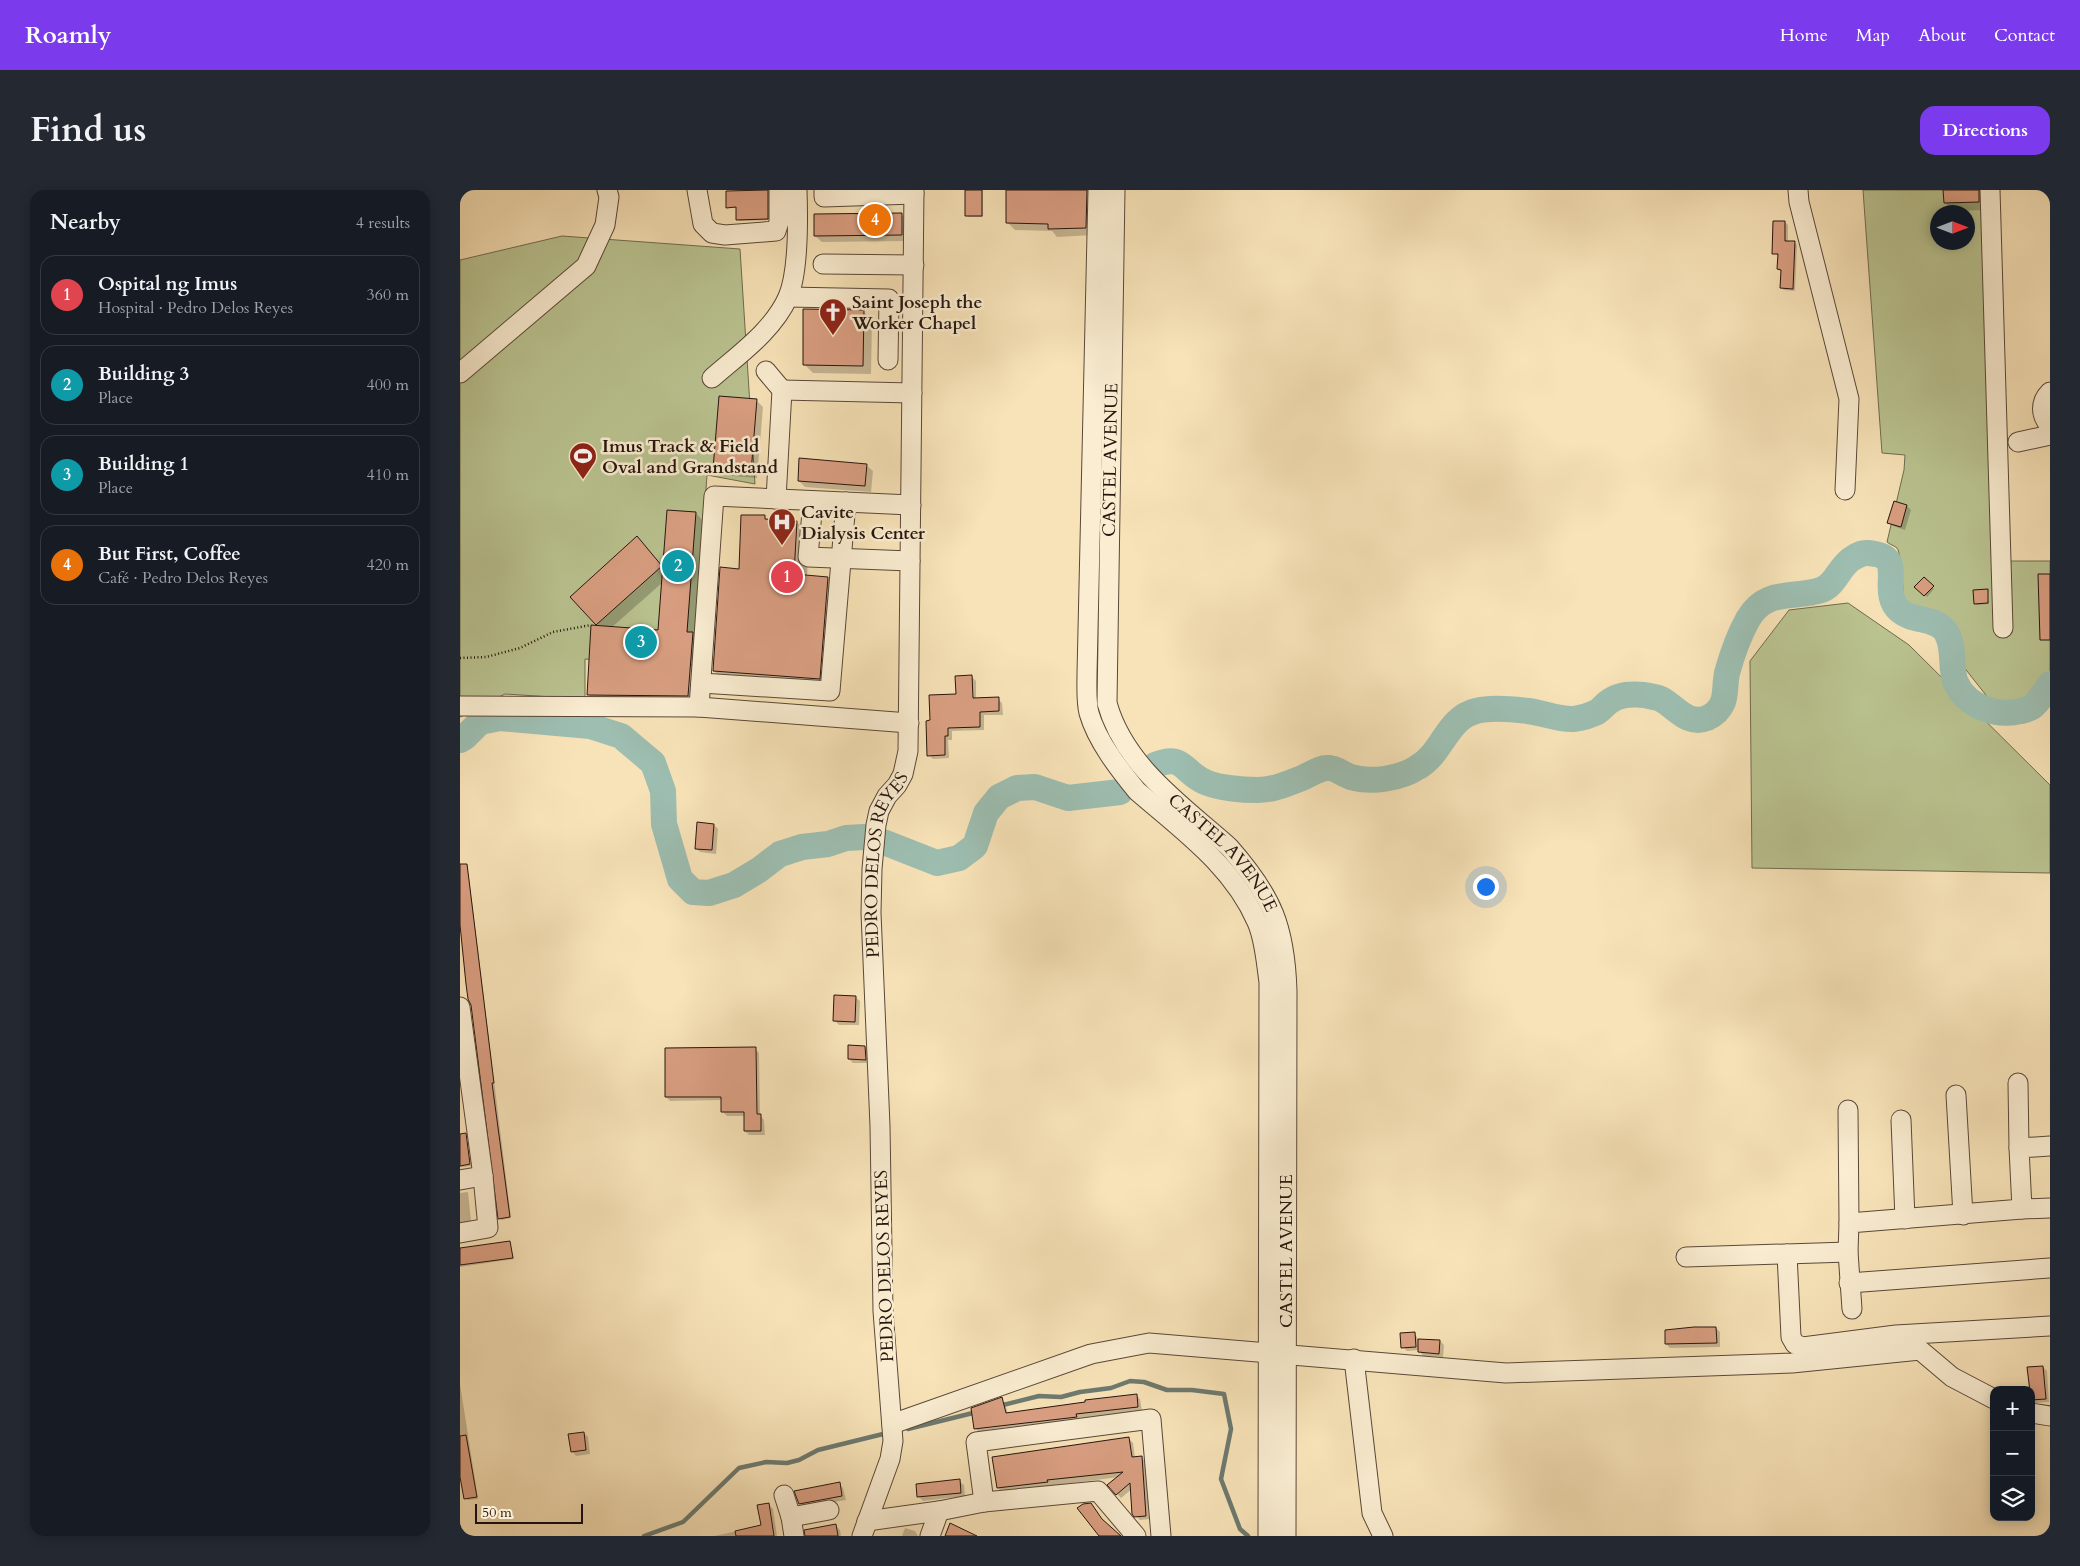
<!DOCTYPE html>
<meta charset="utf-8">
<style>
:root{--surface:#171b24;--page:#242831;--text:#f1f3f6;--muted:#9ea1a6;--line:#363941;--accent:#7c3aed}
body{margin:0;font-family:Cardo,serif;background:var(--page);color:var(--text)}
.controls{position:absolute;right:15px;bottom:15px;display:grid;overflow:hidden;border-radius:10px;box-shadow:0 2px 12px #0003}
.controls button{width:45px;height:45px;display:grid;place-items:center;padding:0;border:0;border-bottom:1px solid var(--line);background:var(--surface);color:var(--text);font:25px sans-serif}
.compass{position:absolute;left:1470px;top:15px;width:45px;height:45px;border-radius:50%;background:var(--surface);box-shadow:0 2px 12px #0003;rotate:90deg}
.scale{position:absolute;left:15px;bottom:12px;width:108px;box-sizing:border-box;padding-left:5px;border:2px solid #25150e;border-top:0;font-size:14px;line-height:18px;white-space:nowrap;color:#25150e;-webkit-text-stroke:4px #faedd1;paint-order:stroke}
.you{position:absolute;left:1025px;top:696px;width:18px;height:18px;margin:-12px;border:4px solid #fff;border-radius:50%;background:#1a73e8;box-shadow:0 0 0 8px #1a73e833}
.badge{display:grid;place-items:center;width:32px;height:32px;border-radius:50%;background:var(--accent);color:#fff;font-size:16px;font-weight:700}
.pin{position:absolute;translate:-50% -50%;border:2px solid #fff;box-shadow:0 1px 5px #0006}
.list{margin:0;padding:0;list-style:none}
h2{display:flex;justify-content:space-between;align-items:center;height:65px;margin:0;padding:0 20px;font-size:21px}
h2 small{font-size:16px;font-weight:400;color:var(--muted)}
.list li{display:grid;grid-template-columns:32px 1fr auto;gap:15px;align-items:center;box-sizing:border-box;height:80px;margin:0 10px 10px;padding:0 10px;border:1px solid var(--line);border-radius:15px}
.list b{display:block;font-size:19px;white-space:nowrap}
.list p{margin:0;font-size:16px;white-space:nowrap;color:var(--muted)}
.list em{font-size:16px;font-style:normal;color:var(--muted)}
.icon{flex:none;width:28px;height:28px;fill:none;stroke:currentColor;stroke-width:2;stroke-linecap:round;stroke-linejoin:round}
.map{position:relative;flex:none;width:1590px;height:1346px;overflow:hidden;border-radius:15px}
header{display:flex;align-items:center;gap:30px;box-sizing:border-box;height:70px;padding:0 25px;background:var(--accent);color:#fff}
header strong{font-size:24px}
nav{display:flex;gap:28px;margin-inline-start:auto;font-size:18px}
.intro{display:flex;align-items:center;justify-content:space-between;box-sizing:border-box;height:120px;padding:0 30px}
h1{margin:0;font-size:35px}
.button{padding:12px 22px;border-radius:15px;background:var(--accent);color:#fff;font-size:18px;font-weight:700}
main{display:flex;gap:30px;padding:0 30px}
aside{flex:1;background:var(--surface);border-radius:15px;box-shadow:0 2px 12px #0003}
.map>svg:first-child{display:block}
.green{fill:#bac491;stroke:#706c50;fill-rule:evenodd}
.shadow{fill:#0003;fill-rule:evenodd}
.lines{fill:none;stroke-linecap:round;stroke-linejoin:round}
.stream{stroke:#6d7a70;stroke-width:4.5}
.river{stroke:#9dbeb1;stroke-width:26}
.building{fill:#da9f82;stroke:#25150e}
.minor-casing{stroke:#5a4838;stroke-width:21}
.path{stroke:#25150e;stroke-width:2.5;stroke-dasharray:1 2.5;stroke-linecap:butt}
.minor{stroke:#faedd1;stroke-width:19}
.labels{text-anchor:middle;stroke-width:5;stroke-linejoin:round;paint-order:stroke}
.poi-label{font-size:18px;font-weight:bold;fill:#25150e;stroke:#faedd1;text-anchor:start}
.street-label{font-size:18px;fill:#25150e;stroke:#faedd1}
</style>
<header>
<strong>Roamly</strong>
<nav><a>Home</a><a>Map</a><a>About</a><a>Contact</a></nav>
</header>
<div class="intro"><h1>Find us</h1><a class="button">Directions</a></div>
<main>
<aside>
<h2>Nearby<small>4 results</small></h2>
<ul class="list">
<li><span class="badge" style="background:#e0444e">1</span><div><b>Ospital ng Imus</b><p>Hospital · Pedro Delos Reyes</p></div><em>360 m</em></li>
<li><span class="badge" style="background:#0f9aa8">2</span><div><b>Building 3</b><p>Place</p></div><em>400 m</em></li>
<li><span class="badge" style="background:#0f9aa8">3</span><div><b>Building 1</b><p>Place</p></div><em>410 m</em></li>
<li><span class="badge" style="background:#e8710a">4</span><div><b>But First, Coffee</b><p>Café · Pedro Delos Reyes</p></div><em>420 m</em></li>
</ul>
</aside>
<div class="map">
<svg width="1590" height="1346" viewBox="0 0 1590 1346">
<rect width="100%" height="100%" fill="#f8e3b8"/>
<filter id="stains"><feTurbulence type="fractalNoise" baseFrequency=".004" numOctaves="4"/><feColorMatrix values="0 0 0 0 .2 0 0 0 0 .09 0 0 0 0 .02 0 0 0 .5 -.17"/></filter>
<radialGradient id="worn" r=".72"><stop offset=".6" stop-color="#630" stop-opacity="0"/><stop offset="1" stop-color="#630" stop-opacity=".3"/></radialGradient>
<path class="green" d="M1403,0h130l13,371h44v116l-18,23 -18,7h-13l-12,-8 -26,-33 -8,-36 -22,-15h-22l-6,-3c-2,-12 -3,-57 -8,-64 -2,-2 -8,-4 -10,-6l17,-72 1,-15 -23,-2zM1478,22h30v30h-30z
M102,46l178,13 15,235 -48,-9 -13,190 -109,-6v40l-80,-5 -45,23v-457z
M1388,413l61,42 141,140v88l-298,-5 -2,-207 39,-51z"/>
<path class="shadow" d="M274,0h35v30l-30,1 -2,-13 -10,-1z
M506,0h17v27h-15l-2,-2z
M548,0h89l-4,45 -36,2 -5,-6 -37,-1 -8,-8z
M1484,0h47l-5,20 -33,1 -8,-8z
M442,25l6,6v20l-86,1 -7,-6z
M1325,32l3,3v17h6l3,3 -2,46 -11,-1 -3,-2 1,-16 -4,-3 1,-13 -5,-3z
M403,121l9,9 -1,54 -58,-1 -9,-9z
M296,210l7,7 -6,71 -36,-3 -6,-7z
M406,275l7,6 -2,21 -66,-5 -6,-6z
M1447,316l4,4 -6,20 -12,-4 -4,-4z
M209,321l27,2 7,8 -8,115 5,5 -5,61h-99l-7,-7 11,-68 -28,-30 65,-59 27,30zM203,392l-3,49 -49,-3z
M304,327l4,3 29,2 12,12 -2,42 21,2 12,12 -9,101 -105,-8 -12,-12 26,-101z
M1464,389l10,10 -7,8 -11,-10z
M1527,401l2,13 -13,1 -1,-2z
M512,487l4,4v18h22l4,4 1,12h-19v15l-32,1v9h-4l1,18 -16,1 -4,-4 2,-33 26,-26z
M254,635l4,4 -2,25 -16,-2 -4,-4z
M9,688l42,340 -10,2 -41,-303v-38z
M395,807l5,4 -1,24h-20l-4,-4z
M405,857l4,4v12h-16l-4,-4z
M295,859l4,4 1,62 4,5 1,15h-16l-4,-4v-15h-18l-4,-4 -1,-12 -52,1 -4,-4z
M5,944l6,32 -11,1v-32z
M8,1002l3,29 -11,3v-31z
M50,1053l4,16 -54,8v-18z
M1256,1138l4,4v15l-50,1 -4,-4z
M954,1143l5,7 21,1 4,4 -1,12 -20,-1 -4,-6 -12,1 -4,-4z
M1583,1177l4,4 2,31 -14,1 -4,-3z
M0,1194l18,115 -11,1 -7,-31z
M676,1205l4,4 2,12 -62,7v3l-100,12 -4,-4 25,-30 4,4 3,11z
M124,1243l4,4 2,17 -14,2 -4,-5z
M669,1249l4,4 2,15h7l4,4 3,57 -9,1 -7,-7 -1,-24 -11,9 -4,-4 2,-17 -117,15 -4,-4z
M499,1291l5,4 1,11 -42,5 -4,-4 -2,-12z
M379,1294l4,4 3,12 -42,7 -4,-4z
M309,1315l4,4 4,27h-63l48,-10z
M376,1336l4,4 1,6h-31z
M445,1338l10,3 3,5h-16z"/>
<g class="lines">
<path class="stream" d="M539,1216l40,-10 22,1 19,-5 31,-4 19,-7 14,1 23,8h25l32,4 7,35 -10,50 19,50 8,7
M448,1239l69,-17
M184,1346l39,-14 56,-54 27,-6 21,1 12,-3 19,-10 65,-16"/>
<path class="river" d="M0,550l5,-3 15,-15 20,-4 90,8 31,10 32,27 10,28 1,33 16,55 13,13 16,1 25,-8 25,-15 21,-16 22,-7 26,-3 18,-6 18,-1 22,6 51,20 22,-5 16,-12 11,-33 13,-16 18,-9 18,-1 33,11 52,-6
M695,575c29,-12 27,7 50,17 13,6 38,8 52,8 16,0 30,-6 45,-12 8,-3 18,-11 27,-10 7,0 15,7 22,9 20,6 49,2 67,-10 24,-13 29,-49 58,-56 15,-4 36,-2 52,0 16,2 31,9 46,8 6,-1 17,-4 23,-7 5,-3 8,-8 13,-11 10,-7 22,-7 34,-6 5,1 12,2 17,4 15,8 26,27 46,19 7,-3 13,-9 16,-16 3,-9 2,-20 4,-29 5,-18 12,-38 21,-54 18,-31 45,-20 73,-29 15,-5 18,-24 32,-32 8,-5 12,-6 22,-4 31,5 3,38 25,57 13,11 37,6 46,21 10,16 3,35 10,51 11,24 41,34 65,28 1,0 10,-3 11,-4 7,-5 13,-16 18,-23"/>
</g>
<path class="building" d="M308,0v29l-32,1v-13l-10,1v-17z
M505,0h17v26h-17z
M546,0h81l-1,38 -38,1v-5l-42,-1z
M1483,0h36v12l-35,1z
M442,23v22l-88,1v-22z
M1313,31h12v20h10l-2,48 -13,-1 1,-18 -4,-1 1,-15h-6z
M343,119l61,1 -1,56 -60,-1z
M259,206l38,3 -6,73 -38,-3z
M339,268l68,6 -2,22 -67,-5z
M1434,311l13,4 -6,22 -14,-4z
M207,320l29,2 -9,120h6l-5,64 -101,-1 4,-70 67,5z
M281,325h24v4l32,2 -3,53 34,3 -8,102 -107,-8 7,-104 19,2z
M177,346l25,30 -66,59 -26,-28z
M1578,384h12v66h-10z
M1464,387l10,9 -10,10 -10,-9z
M1528,399v14l-14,1 -1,-14z
M512,485l1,23 26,-1v14l-19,1v15l-32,1v8h-3v19l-18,1 -1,-35 4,-1 -1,-25 27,-1 -1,-18z
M237,632l17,2 -2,26 -17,-1z
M0,674h7l27,219h-2l18,134 -12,2 -27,-214 -3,-6 -2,-15 -6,-59z
M374,805l22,1 -1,26 -22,-1z
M388,855l17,1 1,14 -18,-1z
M296,857l1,67h4v17h-17v-19h-23v-15h-56v-49z
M6,943l4,31 -10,2v-32z
M50,1051l3,17 -53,7v-17z
M1234,1137h22l1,16 -52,1v-14z
M955,1142l1,15 -15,1 -1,-15z
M958,1149l22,1 -1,14 -21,-2z
M1583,1176l3,33 -15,1 -4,-33z
M677,1204l1,13 -62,7 1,3 -103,12 -3,-21 31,-11 4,16 79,-11v-2z
M124,1242l2,18 -15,2 -3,-18z
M6,1245l11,62 -13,2 -4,-22v-41z
M669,1247l3,20 10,-1 4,60 -12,1 -2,-3 -2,-31 -14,12 -9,-10 16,-13 -76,8 1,2 -51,6 -5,-31z
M500,1289l1,14 -44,4 -1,-13z
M380,1292l2,14 -43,8 -5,-13z
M309,1313l5,33h-38l-1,-5 26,-6 -4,-20z
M631,1313l11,16 19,17h-22l-22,-28 6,-4z
M490,1333l27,13h-32z
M376,1334l2,12h-33l-1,-6z"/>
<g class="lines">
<g class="minor-casing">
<g id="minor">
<path d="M237,0l6,34 9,9 13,2 51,-4 3,-9v-32"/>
<path d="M364,0v7l90,-3"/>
<path d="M638,0l-11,484c0,13 -1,27 2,39 8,28 30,56 48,78 45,39 96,75 120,131 8,18 9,40 12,60l-1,554"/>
<path id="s1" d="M655,0l-8,513c17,63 76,103 122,144 43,49 56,79 58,144l-1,545"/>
<path d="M1338,0l1,12 50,197 -4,91"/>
<path d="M1530,0l13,438"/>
<path d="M363,74l91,1"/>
<path d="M328,107l101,2 -1,61"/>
<path d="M306,181l16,19"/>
<path d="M0,183l126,-107 19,-41 4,-28 -2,-7"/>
<path d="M252,188c26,-23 61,-47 76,-81 11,-26 10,-78 9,-107"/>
<path d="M1590,202c-10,10 -10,23 0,34"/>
<path d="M1558,252l28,-6 4,-8"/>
<path d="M316,309l6,-109 130,3"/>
<path d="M353,311l-5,56 102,4"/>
<path d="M241,493l129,8 16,-189"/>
<path d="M0,516l239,1 210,16"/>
<path d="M239,517l15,-211 197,9"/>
<path d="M0,817l23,169 5,52 -28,5"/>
<path d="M1558,893l1,65"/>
<path d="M1496,905l7,120"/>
<path d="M1388,920l1,113"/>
<path d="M1441,930l4,99"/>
<path d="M0,990l23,-4"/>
<path d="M1562,1019l28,-1"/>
<path d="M1327,1064l4,83 4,7 8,3 93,-12 154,-9"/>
<path d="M1226,1067l162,-5"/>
<path d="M1389,1093l201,-15"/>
<path d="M1392,1119l-4,-57 1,-29 173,-14 -3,-61 31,-2"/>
<path d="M894,1169l18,154 11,23"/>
<path d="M1571,1223l19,3"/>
<path d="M432,1234l199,-70 58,-11 357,30 286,-10 128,-13 32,27 42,22"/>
<path d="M324,1305l7,22"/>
<path d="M524,1312l-8,-60 175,-23 10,117"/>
<path d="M407,1331l72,-10 45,-9 114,-11 38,45"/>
<path d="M334,1346l-3,-19 38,-7"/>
<path id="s2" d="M402,1346l28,-77 3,-18 -10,-130 -3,-185 -9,-213 1,-44 4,-44 3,-14 8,-15 10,-11 6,-11 5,-23 6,-561"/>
<path d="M470,1346l9,-25"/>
</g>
</g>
<path class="path" d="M0,468l26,-1 34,-9 33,-16 38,-7"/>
<use href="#minor" class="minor"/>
</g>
<defs>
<g id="church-pin" transform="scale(1.4375)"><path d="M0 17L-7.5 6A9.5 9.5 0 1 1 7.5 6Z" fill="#8f2418" stroke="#faedd1"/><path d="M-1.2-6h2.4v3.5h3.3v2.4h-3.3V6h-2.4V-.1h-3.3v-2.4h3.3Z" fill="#fff"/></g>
<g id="stadium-pin" transform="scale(1.4375)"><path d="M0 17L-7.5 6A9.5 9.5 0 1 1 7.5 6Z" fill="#8f2418" stroke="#faedd1"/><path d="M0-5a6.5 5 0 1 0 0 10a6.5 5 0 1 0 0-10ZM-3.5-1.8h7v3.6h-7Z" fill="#fff"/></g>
<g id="hospital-pin" transform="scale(1.4375)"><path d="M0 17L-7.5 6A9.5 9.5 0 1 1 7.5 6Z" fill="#8f2418" stroke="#faedd1"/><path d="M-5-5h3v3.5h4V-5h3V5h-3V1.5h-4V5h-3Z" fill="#fff"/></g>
</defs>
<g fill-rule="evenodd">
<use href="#church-pin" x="373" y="122"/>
<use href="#stadium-pin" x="123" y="266"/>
<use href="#hospital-pin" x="322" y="332"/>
</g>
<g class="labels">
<g class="poi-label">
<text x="392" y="118">Saint Joseph the<tspan x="392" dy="21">Worker Chapel</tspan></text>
<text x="142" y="262">Imus Track &amp; Field<tspan x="142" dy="21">Oval and Grandstand</tspan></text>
<text x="341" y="328">Cavite<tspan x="341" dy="21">Dialysis Center</tspan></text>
</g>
<g class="street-label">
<text transform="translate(650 270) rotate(-89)" y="6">CASTEL AVENUE</text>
<text dy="6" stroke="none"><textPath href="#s1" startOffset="705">CASTEL AVENUE</textPath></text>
<text dy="6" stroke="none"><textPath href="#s2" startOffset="680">PEDRO DELOS REYES</textPath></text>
<text transform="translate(826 1061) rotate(-90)" y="6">CASTEL AVENUE</text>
<text transform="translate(424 1076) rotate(-92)" y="6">PEDRO DELOS REYES</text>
</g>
</g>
<rect width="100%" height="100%" filter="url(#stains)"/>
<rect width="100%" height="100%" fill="url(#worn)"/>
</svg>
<div class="controls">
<button>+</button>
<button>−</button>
<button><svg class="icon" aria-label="layers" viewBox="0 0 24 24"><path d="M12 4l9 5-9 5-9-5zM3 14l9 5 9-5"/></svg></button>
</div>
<svg class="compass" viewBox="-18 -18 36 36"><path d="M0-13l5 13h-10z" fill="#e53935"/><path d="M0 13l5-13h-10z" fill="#9ea1a6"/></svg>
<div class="scale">50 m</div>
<div class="you"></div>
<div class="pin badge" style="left:327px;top:387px;background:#e0444e">1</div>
<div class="pin badge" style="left:218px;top:376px;background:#0f9aa8">2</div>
<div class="pin badge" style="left:181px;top:452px;background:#0f9aa8">3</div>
<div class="pin badge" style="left:415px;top:30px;background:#e8710a">4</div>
</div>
</main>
